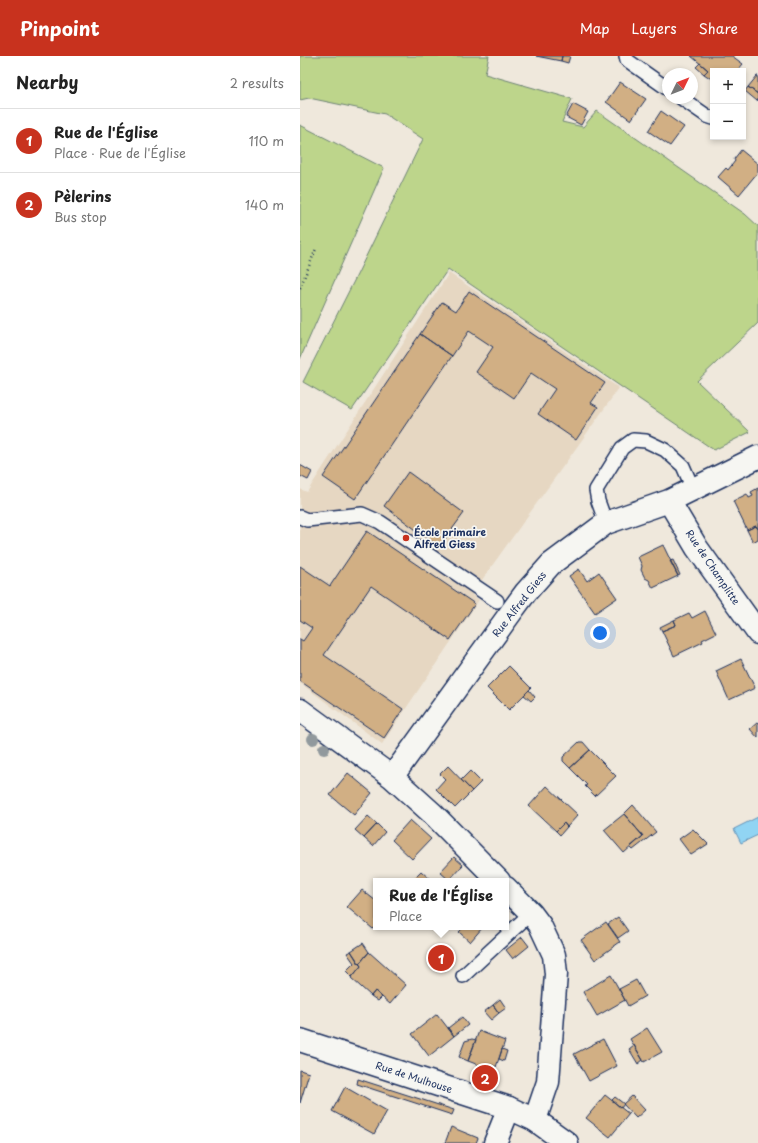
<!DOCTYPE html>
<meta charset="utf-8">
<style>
:root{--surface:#fff;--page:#f2f2f2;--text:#222;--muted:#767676;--line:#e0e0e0;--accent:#c8321e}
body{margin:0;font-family:"Playpen Sans",sans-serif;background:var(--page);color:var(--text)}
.controls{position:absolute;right:12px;top:12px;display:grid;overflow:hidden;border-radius:0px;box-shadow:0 2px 6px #0003}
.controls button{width:36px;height:36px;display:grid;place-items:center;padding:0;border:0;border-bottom:1px solid var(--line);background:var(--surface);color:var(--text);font:20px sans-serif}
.compass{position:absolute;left:362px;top:12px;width:36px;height:36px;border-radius:50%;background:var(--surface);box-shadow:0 2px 6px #0003;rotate:47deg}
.you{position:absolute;left:300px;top:577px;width:14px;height:14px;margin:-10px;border:3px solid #fff;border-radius:50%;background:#1a73e8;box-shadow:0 0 0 6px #1a73e833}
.badge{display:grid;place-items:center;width:26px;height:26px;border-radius:50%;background:var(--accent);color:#fff;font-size:13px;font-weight:700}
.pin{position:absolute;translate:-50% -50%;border:2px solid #fff;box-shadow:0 1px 4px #0006}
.popup{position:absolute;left:73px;top:822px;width:136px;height:52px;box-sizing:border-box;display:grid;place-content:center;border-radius:0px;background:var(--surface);filter:drop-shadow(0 1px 3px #0005);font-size:13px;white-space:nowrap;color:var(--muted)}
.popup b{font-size:15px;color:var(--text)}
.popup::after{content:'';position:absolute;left:50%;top:100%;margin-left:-8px;border:8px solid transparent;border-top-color:var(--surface)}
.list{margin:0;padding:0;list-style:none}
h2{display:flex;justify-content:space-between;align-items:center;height:52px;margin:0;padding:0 16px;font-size:17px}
h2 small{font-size:13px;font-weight:400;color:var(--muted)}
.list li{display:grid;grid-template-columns:26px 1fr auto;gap:12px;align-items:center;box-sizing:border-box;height:64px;padding:0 16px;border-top:1px solid var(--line)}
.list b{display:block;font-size:15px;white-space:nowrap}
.list p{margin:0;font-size:13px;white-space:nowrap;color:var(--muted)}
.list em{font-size:13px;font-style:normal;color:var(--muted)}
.map{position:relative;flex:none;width:458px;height:1087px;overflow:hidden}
header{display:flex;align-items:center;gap:24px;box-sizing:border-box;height:56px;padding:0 20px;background:var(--accent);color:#fff}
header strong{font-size:19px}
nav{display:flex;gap:22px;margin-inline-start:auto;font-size:14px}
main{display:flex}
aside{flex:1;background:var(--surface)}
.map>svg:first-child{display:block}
.built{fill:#e6d7c2}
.green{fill:#bdd58b;stroke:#6c8274}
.water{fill:#91d4f3;stroke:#6292b7}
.building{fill:#d1af84;stroke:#1b2f5e}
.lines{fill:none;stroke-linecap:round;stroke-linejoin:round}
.service-casing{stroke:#1b2f5e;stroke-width:16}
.minor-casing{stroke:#1b2f5e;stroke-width:25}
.secondary-casing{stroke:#1b2f5e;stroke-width:25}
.path{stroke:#1b2f5e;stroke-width:2.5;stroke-dasharray:1 3;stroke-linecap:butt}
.service{stroke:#f6f6f2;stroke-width:13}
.minor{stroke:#f6f6f2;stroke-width:22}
.secondary{stroke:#f6f6f2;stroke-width:22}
.tree{fill:#91999d}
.poi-dot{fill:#c8321e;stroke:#f6f6f2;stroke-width:1.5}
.labels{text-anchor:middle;stroke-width:3.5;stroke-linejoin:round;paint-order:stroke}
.poi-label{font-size:10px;font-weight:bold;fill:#1b2f5e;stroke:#f6f6f2;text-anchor:start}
.street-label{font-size:10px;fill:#1b2f5e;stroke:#f6f6f2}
</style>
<header>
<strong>Pinpoint</strong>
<nav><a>Map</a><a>Layers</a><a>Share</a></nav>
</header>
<main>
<aside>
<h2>Nearby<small>2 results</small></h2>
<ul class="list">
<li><span class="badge">1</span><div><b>Rue de l'Église</b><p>Place · Rue de l'Église</p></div><em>110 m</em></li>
<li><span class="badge">2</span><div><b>Pèlerins</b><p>Bus stop</p></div><em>140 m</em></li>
</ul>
</aside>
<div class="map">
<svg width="458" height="1087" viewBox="0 0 458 1087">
<rect width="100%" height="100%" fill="#efe8dc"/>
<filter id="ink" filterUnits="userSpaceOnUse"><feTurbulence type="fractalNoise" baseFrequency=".025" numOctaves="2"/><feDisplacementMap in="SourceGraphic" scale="8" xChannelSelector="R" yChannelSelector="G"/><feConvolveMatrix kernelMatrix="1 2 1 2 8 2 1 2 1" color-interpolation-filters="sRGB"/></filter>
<g filter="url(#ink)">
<path class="built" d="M149,217l170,115 -140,196 -7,11 7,5 -97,144 -82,-61v-194l7,3z"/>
<path class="green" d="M0,0h189l-4,18 87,25 -10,23 21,5 14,-16 148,103 13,12v97l-61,58 53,51 -36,18 -266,-181 -96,141 -49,-28 53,-105 67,-138 -38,-25 -76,-16 -9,2z
M0,69l84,43 -84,191z"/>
<path class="water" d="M458,761v18l-17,8 -7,-14z"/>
<path class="building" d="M236,0h26l-1,5z
M262,0h8l-2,7 -7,-2z
M391,0h41l11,8 -6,7h-24v9l-9,-6 4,-4z
M400,7l8,7 -4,4 -8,-7z
M457,20h1v18l-10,-7z
M320,26l26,17 -15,21 -25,-18z
M448,31l10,7v6l-1,1 -12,-10z
M273,48l15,8 -7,13 -15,-8z
M361,55l23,16 -14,19 -22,-15z
M441,94l17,14v8l-19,23 -21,-18 8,-9 2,2 7,-9 -1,-2z
M169,235l136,92 -14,20 7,4 -22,33 -38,-26 17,-25 -24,-16 -17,25 -38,-26 17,-25 -24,-16 -17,25 -32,-22 22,-32 14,9z
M120,278l32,22 -97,143 -32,-22z
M0,409l12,7 -4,8 -8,-4z
M108,416l56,41 -25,34 -55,-41z
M458,432v41l-2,-3 -9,4 -14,-29 14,-7 2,4 4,-2 -2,-4z
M456,470l2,3v10l-5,3 -6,-12z
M67,475l108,73 -25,36 -79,-54 -47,69 79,54 -19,29 -84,-57v-42l3,2 9,-13 -12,-8v-54l30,20z
M363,489l15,31 -25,12 -4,-8 -4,-2 -4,-8 1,-4 -4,-9z
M373,504l7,15 -2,1 -8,-15z
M279,513l8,12 12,-9 18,26 -22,15 -26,-37z
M405,555l11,22 -14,7 1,2 -29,14 -12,-25 14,-6 -2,-5 15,-7 3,5z
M374,564l2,5 -14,6 -2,-4z
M441,603l14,29 -26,12 -13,-29z
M209,610l22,22 -22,22 -22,-22z
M229,634l6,7 -4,4 -7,-6z
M458,666v16l-8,-9z
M279,686h4l7,8 -20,18 -7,-7v-4z
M290,694l26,26 -21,20 -10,-10 2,-1 -17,-17z
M148,710l24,25 -17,17 -19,-19 9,-10 -5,-5z
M170,715l11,11 -9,9 -11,-11z
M48,717l24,20 -18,22 -24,-20z
M247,730l31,29 -11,12 -3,-4 -8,8 -27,-25z
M333,749l23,27 -23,18 -3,-3 13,-11 -19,-22z
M324,758l19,22 -19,17 -20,-23z
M68,760l9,8 -13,14 -9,-8z
M110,764l21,19 -19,20 -20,-19z
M264,767l3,4 -7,8 -4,-4z
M77,768l8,8 -12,14 -9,-8z
M393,773l15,15 -17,11 -12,-16z
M154,801l9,8 -14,15 -9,-8z
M121,815l11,10h-21z
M62,834l14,11v25l-3,3 -26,-22z
M318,861l10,14 -10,7 -10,-14z
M306,866l14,20 -25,18 -14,-20z
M162,871h21l-13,15 -11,-10 4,-4z
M222,881l7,9 -16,13 -7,-9z
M63,887l6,9 -10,12 -8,-13z
M141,893l9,8 -9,10 -9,-9z
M51,895l10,15 -9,11 -6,-6 8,-8 -7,-10z
M69,896l37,33 -16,19 -15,-13 -4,5 -20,-18 10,-12 -2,-2z
M311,919l14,25 -28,16 -14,-24z
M336,924l9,16 -17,10 -9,-17z
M75,935l7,6 -4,4 -7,-5z
M200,943l6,9 -7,5 -6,-8z
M193,949l6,8 -8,7 -7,-8z
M137,958l17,22 -25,20 -17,-22z
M162,961l6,8 -14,11 -6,-8z
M347,972l15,24 -18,10 -14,-23z
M179,975l26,10 -9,26 -11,-4 -1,4 -16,-6z
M172,983l4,1 -8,21 -9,-4 6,-16z
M303,983l14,27 -28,15 -15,-27z
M334,989l9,15 -5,4 -9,-15z
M202,993l5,2 -3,10 -5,-2z
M0,1014l9,3 -9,30z
M58,1023l96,31 -2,5 -95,-31z
M45,1031l42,24 -13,23 -42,-23z
M305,1039l24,19 -19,23 -24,-19z
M332,1040l13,14 -9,8 -13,-14z
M315,1041l9,7 -3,4 -9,-8z
M151,1071l27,11 -2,5h-31z"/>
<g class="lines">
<g class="service-casing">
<path id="service" d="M326,0l1,4 41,29
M381,42l26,18 6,2
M0,461l7,3 55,-6 18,8 117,79
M306,467l-8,-22 -2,-11 26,-42 11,-8 13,1 19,9 18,16 10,23
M163,920l68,-63"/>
</g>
<g class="minor-casing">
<path id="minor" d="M369,445l28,47 61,85
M0,654l92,67 41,37 66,67
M92,721l120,-166 14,-19 25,-28 55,-41 63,-22 89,-44
M206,832l25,25 9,12 14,30 2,19 -8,108 -13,38
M195,1087l14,-35"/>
</g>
<g class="secondary-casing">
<path id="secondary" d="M0,984l209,68 26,12 32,23"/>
</g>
<path class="path" d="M0,188l1,-3
M0,232l16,-39"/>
<use href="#service" class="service"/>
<use href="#minor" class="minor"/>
<use href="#secondary" class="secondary"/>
</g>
<g class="tree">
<circle cx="13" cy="683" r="6"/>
<circle cx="24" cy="693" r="6"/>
</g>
</g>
<circle class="poi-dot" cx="106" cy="482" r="4"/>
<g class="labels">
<g class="poi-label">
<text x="114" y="480">École primaire<tspan x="114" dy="12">Alfred Giess</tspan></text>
</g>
<g class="street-label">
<text transform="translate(413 511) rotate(56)" y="4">Rue de Champlitte</text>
<text transform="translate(219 548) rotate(-52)" y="4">Rue Alfred Giess</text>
<text transform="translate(114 1021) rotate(18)" y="4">Rue de Mulhouse</text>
</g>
</g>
</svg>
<div class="controls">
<button>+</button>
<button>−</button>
</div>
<svg class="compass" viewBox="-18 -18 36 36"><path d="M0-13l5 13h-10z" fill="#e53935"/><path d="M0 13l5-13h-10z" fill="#767676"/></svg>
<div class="you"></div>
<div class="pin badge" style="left:141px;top:902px">1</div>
<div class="popup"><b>Rue de l'Église</b>Place</div>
<div class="pin badge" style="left:185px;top:1022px">2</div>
</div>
</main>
